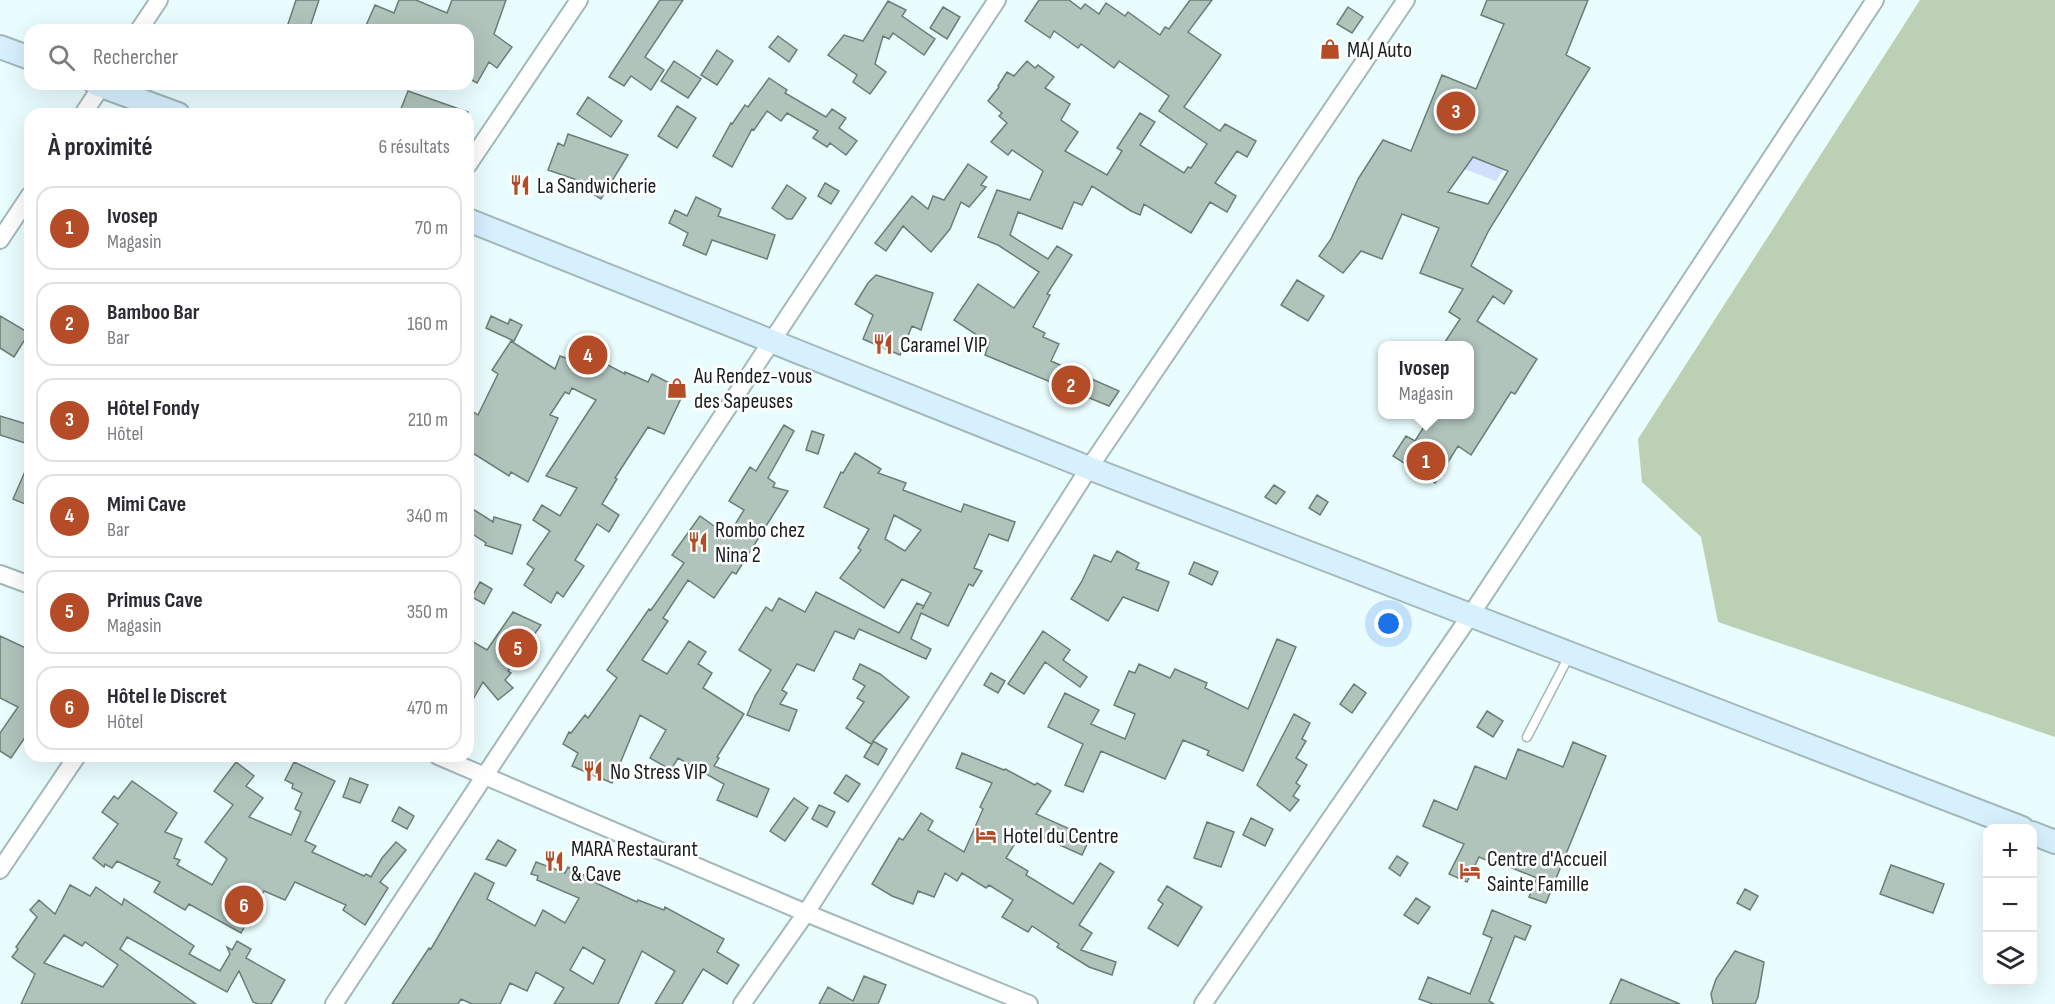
<!DOCTYPE html>
<html lang="fr">
<meta charset="utf-8">
<style>
:root{--surface:#fff;--page:#f7f7f7;--text:#2b2b33;--muted:#7c7c81;--line:#e1e1e2;--accent:#b44d27}
body{margin:0;font-family:"Sofia Sans Condensed",sans-serif;background:var(--page);color:var(--text)}
.controls{position:absolute;right:18px;bottom:18px;display:grid;overflow:hidden;border-radius:12px;box-shadow:0 6px 24px #0002}
.controls button{width:54px;height:54px;display:grid;place-items:center;padding:0;border:0;border-bottom:2px solid var(--line);background:var(--surface);color:var(--text);font:30px sans-serif}
.you{position:absolute;left:1389px;top:624px;width:21px;height:21px;margin:-15px;border:4px solid #fff;border-radius:50%;background:#1a73e8;box-shadow:0 0 0 9px #1a73e833}
.badge{display:grid;place-items:center;width:39px;height:39px;border-radius:50%;background:var(--accent);color:#fff;font-size:20px;font-weight:700}
.pin{position:absolute;translate:-50% -50%;border:3px solid #fff;box-shadow:0 2px 6px #0006}
.popup{position:absolute;left:1378px;top:341px;width:96px;height:78px;box-sizing:border-box;display:grid;place-content:center;border-radius:12px;background:var(--surface);filter:drop-shadow(0 2px 4px #0005);font-size:20px;white-space:nowrap;color:var(--muted)}
.popup b{font-size:22px;color:var(--text)}
.popup::after{content:'';position:absolute;left:50%;top:100%;margin-left:-12px;border:12px solid transparent;border-top-color:var(--surface)}
.list{margin:0;padding:0;list-style:none}
h2{display:flex;justify-content:space-between;align-items:center;height:78px;margin:0;padding:0 24px;font-size:26px}
h2 small{font-size:20px;font-weight:400;color:var(--muted)}
.list li{display:grid;grid-template-columns:39px 1fr auto;gap:18px;align-items:center;box-sizing:border-box;height:84px;margin:0 12px 12px;padding:0 12px;border:2px solid var(--line);border-radius:18px}
.list b{display:block;font-size:22px;white-space:nowrap}
.list p{margin:0;font-size:20px;white-space:nowrap;color:var(--muted)}
.list em{font-size:20px;font-style:normal;color:var(--muted)}
.icon{flex:none;width:33px;height:33px;fill:none;stroke:currentColor;stroke-width:2;stroke-linecap:round;stroke-linejoin:round}
.map{position:relative;flex:none;width:2055px;height:1004px;overflow:hidden}
.search{position:absolute;background:var(--surface);box-shadow:0 6px 24px #0002;left:24px;top:24px;width:450px;height:66px;display:flex;align-items:center;gap:15px;box-sizing:border-box;padding:0 21px;border-radius:18px;color:var(--muted);font-size:22px}
.panel{position:absolute;background:var(--surface);box-shadow:0 6px 24px #0002;left:24px;top:108px;width:450px;height:654px;border-radius:18px}
.map>svg:first-child{display:block}
.forest{fill:#bcd0b4}
.water{fill:#d1defc}
.building{fill:#b0c4bc;stroke:#6b7e76;stroke-width:1.5;fill-rule:evenodd}
.lines{fill:none;stroke-linecap:round;stroke-linejoin:round}
.lane-casing{stroke:#a2b8b9;stroke-width:11}
.street-casing{stroke:#a2b8b9;stroke-width:20}
.secondary-casing{stroke:#a2b8b9;stroke-width:26}
.lane{stroke:#fff;stroke-width:8}
.street{stroke:#fff;stroke-width:16}
.secondary{stroke:#d7f0fe;stroke-width:22}
.labels{text-anchor:middle;stroke-width:5;stroke-linejoin:round;paint-order:stroke}
.poi-label{font-size:22px;fill:#171f20;stroke:#fff;text-anchor:start}
</style>
<div class="map">
<svg width="2055" height="1004" viewBox="0 0 2055 1004">
<rect width="100%" height="100%" fill="#eafdfe"/>
<path class="forest" d="M1920,0h135v737l-337,-115 -17,-85 -59,-55 -4,-43z"/>
<path class="water" d="M1473,156l31,12 -8,13 -32,-12z"/>
<path class="building" d="M296,0h23l-10,30h-23z
M399,0h17l31,13 5,-13h54l-12,34 18,13 -15,21 -8,-6 -12,21 -9,-5v-48h-104l11,-25 19,8z
M660,0h23l-38,57 19,13 -13,20 -20,-14 -7,10 -15,-9z
M1039,0h30l12,9 4,-5 14,10 7,-11 19,13 3,-4 32,23 5,-8 4,2 21,-29h22l-24,32 33,23 -37,52 36,24 5,-7 31,17 -9,16 -10,-6 -22,32 21,13 -9,16 -17,-10 -19,31 -47,-29 -4,11 -9,-4 -39,-25 -10,19 -8,-3 -12,27 -44,-17 -8,23 38,24 9,-13 15,9 -25,39 3,1 -17,32 12,6 -2,4 16,7 -8,17 68,30 -10,15 -124,-51 4,-12 -35,-23 24,-36 36,24 25,-36 -41,-27 -20,-8 19,-47 33,10 13,-29 -31,-21 -4,5 -17,-13 16,-19 -8,-7 3,-3 -14,-12 11,-14 -1,-1 9,-14 7,4 13,-15 8,7 3,-3 16,12 -9,11 25,16 -9,16 17,12 -13,19 42,24 15,-24 -5,-3 23,-35 15,9 -15,23 44,28 4,-6 3,1 16,-24 -48,-33 10,-15 -50,-35 -5,7 -33,-24 -3,4 -24,-17 -4,7 -25,-17z
M1487,0h101l-22,55 24,13 -101,162 -18,36 41,25 -8,13 -11,-8 -16,25 60,38 -22,35 -4,-2 -40,63 -13,-9 -23,37 -42,-27 13,-20 9,5 17,-27h38v-69h-27l17,-26 -11,-7 14,-23 -43,-16 19,-45 -37,-14 -20,45 -21,-8 -18,22 -24,-17 12,-17 27,-60 25,-39 28,11 31,-76 34,14 28,-65 -23,-9zM1473,157l35,14 -20,33 -40,-12z
M888,1l18,9 -4,6 33,23 -11,16 -31,-22 -4,6 -6,-3 -8,28 11,8 -16,22 -17,-12 4,-7 -29,-20 16,-20 19,6z
M943,7l17,10 -13,22 -17,-11z
M1348,7l15,10 -11,16 -15,-9z
M778,36l19,14 -8,12 -20,-15z
M717,50l16,11 -16,24 -16,-10z
M674,61l27,18 -13,19 -27,-17z
M769,78l18,12 -2,3 41,24 6,-8 14,9 -7,10 18,13 -11,14 -16,-12 -3,4 -14,-9 5,-7 -31,-18 -6,8 -14,-10 -13,19 -2,-1 -20,38 -19,-11 18,-33 1,1 13,-19 3,2z
M408,91l60,21v2h-69z
M588,97l34,24 -11,16 -34,-23z
M677,106l19,12 -19,30 -19,-12z
M568,134l60,21 -27,44 -16,-10 4,-5 -41,-14 10,-27 6,3z
M968,164l19,13 -6,8 5,2 -17,20 -8,-5 -11,27 -19,23 -28,-26 -17,25 -11,-8 37,-47 16,13 5,-13 11,4z
M825,183l14,8 -8,13 -13,-8z
M787,185l19,13 -14,21h-5l-15,-11z
M696,197l25,12 -3,7 57,19 -8,24 -55,-19 -6,15 -23,-10 5,-12 -19,-10 6,-13 12,6z
M876,275l57,18 -12,37 -9,-4 -12,29 -37,-16 10,-24 -18,-11 13,-21z
M1297,280l27,16 -16,25 -27,-16z
M0,316l29,17 -15,24 -14,-9z
M491,316l17,8 2,-5 12,6 -8,16 -28,-13z
M578,339l26,13 -4,9 25,13v-2l23,10 4,-8 21,11 2,-3 11,6 -22,46 -16,-7 -33,51 2,1 -15,25 17,11 -10,17 -12,-8 -22,36 9,6 -21,31 -6,-5 -6,11 -27,-18 10,-16 -7,-5 23,-33 -17,-11 9,-15 18,11 17,-28 -31,-12 50,-76 -24,-12 -3,6 -4,-2 -15,23 8,3 -30,64 -17,-10 -2,4 -41,-26v-42l10,7 20,-41 -6,-4 19,-29 44,28 5,-13 9,3z
M0,416l30,9 -2,19 -28,-9z
M784,425l10,6 -26,47 7,5 -2,4 15,4 -52,83 -4,-2 -18,26 -26,-18 -25,38 5,3 -26,39 25,14 22,-33 17,11 -8,12 14,9 -9,15 41,26 -27,43 2,1 -5,8 55,23 -12,28 -40,-17 7,-16 -46,-26 -7,12 -21,-12 16,-28 -26,-15 -28,68 -40,-17 6,-13 -15,-9 6,-12 2,1 14,-18 3,3 29,-40 -10,-8 42,-61 2,1 33,-47 -12,-8 28,-39 28,20 16,-26 -15,-9 21,-34 6,4z
M812,431l12,4 -6,19 -12,-4z
M855,453l26,16 -3,4 28,10 -3,7 58,22 3,-8 51,18 -7,19 -19,-7 -15,34 8,3 -9,15 -4,-2 -21,42 -27,-13 -10,26 20,10 -5,10 -67,-30 -5,10 -19,-8 -21,40 -17,-7 -15,26 5,3 -7,11 17,6 -8,21 -42,-16 8,-19 16,-26 -32,-20 27,-43 6,4 7,-13 26,14 11,-20 83,41 18,-30 7,3 -2,3 9,-16 -29,-14 -18,29 -44,-30 21,-28 -3,-2 11,-19 -45,-22 17,-35 2,1zM894,515l27,15 -16,21 -20,-12z
M30,460v46l-17,-7z
M1274,485l11,7 -9,12 -11,-7z
M1317,495l11,7 -8,13 -11,-7z
M468,506l25,16 1,-5 27,8 -9,29 -27,-9 1,-2 -18,-12z
M1117,551l22,12 -3,6 33,13 -11,29 -35,-14 -15,24 -37,-22 11,-18 12,-26 17,7z
M1194,562l24,10 -6,13 -23,-11z
M480,582l12,7 -8,15 -12,-7z
M513,612l28,13 -33,46 3,2 -6,7 8,8 -15,12 -15,-18 -15,26v-69l19,11z
M1043,631l27,19 -7,10 24,17 -7,10 -35,-25 -21,32 -16,-10z
M0,636l30,14v25l-5,10 5,3v42l-19,28 -11,-7v-18l18,-26 -18,-9z
M1277,639l19,8 -53,124 -36,-16 2,-4 -26,-11 -18,39 -64,-28 -18,41 -18,-7 18,-41 -35,-17 17,-34 34,17 -8,14 34,15 10,-25 -21,-9 15,-34 6,2 4,-9 31,14 5,-9 32,14 -2,5 43,21z
M860,664l20,10 29,23 -36,44 14,8 -9,16 -14,-8 9,-15 -2,2 -25,-16 18,-26 -7,-4 8,-12 -12,-7z
M991,673l14,8 -7,12 -14,-8z
M1354,684l12,9 -14,20 -12,-9z
M1487,711l16,10 -10,16 -16,-10z
M1294,714l16,9 -8,16 4,2 -10,17 11,7 -11,18 4,3 -7,10 6,4 -9,11 -33,-26z
M1573,742l33,14 -60,147 -17,-6 8,-19 -40,-16 -1,2 -17,-7 -12,25 -18,-8 15,-30 -41,-18 11,-26 23,10 18,-44 31,13 12,-30 45,18z
M962,753l42,17 1,-1 30,16 2,-2 14,8 -15,23 54,24 -8,17 -58,-26 -18,29 22,13 -2,4 47,29 27,-41 14,9 -35,53 13,8 -11,17 35,12 -4,13 -23,-8 -32,-20 2,-3 -27,-18 -4,6 -26,-15 11,-17 -24,-15 -3,3 -24,-15 -5,8 -12,-8 -11,24 -16,-6 -5,13 -21,-8 -20,-12 27,-46 4,2 18,-27 12,8 -5,9 36,22 19,-43 -3,-2 12,-24 -36,-15z
M236,762l18,14 -8,10 17,12 -14,19 42,18 10,-23 -6,-3 7,-16 -10,-5 1,-4 -8,-4 9,-18 41,19 -30,60 11,5 -4,6 52,24 2,-2 5,3 11,-19 14,-16 10,8 -26,32 8,6 -23,37 -22,-15 3,-5 -51,-23 -10,18 -21,-9 -23,42 -52,-29 -4,6 -31,-18 6,-10 -43,-21 -5,7 -7,-4 -1,3 -11,-9 25,-34 -16,-12 12,-16 4,3 14,-18 45,32 -12,19 17,7 -8,19 6,2 -3,5 35,20 15,-26 -22,-17 28,-37 -19,-14z
M846,775l14,9 -12,18 -14,-9z
M350,778l18,7 -8,18 -17,-6z
M794,798l14,10 -23,33 -15,-10z
M819,805l16,7 -8,15 -15,-8z
M399,807l15,9 -7,13 -15,-8z
M1251,818l22,11 -8,17 -22,-11z
M1207,822l27,10 -13,35 -27,-9z
M498,840l18,10 -10,16 -20,-7z
M1397,856l11,7 -8,13 -11,-8z
M536,862l29,11 3,-6 28,14v2l41,19 1,-2 26,10 1,-3 59,32 -7,13 22,13 -12,19 -24,-15 -21,35h-27l20,-33 -33,-20 -24,53h-64l10,-16 -28,-16 -9,19 -17,-8 -10,21h-28l-11,-5 -3,5h-66l37,-56 2,1 44,-76 19,10 -7,16 48,27 8,-16 22,13 14,-25 -42,-18 1,-4 -7,-2zM583,947l22,13 -12,24 -23,-14z
M1891,865l53,19 -11,29 -53,-19z
M70,885l20,11 6,-9 26,18 2,-6 70,47 -5,8 31,17 10,-17 -3,-7 5,3 5,-9 14,8 -5,9 39,22 -14,24h-13l-5,-2 -14,-31 -12,21 -100,-55 -7,12 76,55h-175l14,-30 -23,-17 6,-8 -2,-2 21,-30 -7,-7 9,-10 16,14zM64,935l18,11 3,-4 33,23 -15,22 -59,-24z
M1167,886l35,21 -24,39 -30,-18 15,-24 -5,-4z
M1745,889l13,7 -8,14 -13,-7z
M1416,898l14,9 -12,17 -14,-9z
M1492,910l39,16 -6,14 -10,-4 -26,65 5,3h-61l-14,-5 9,-22 42,17 22,-56 -9,-4z
M1735,951l29,11 -6,35 -3,7h-42l-2,-10 5,-15z
M864,976l22,9 -8,19h-59l9,-17 25,14z
M1621,979l59,25h-70z"/>
<g class="lines">
<g class="lane-casing">
<path id="lane" d="M1527,737l42,-81"/>
</g>
<g class="street-casing">
<path id="street" d="M139,30l20,-30
M83,114l20,-30
M468,165l111,-165
M0,240l30,-45
M0,574l30,11
M438,756l368,157 223,91
M0,870l77,-114
M334,1004l663,-1004
M742,1004l64,-91 283,-445 317,-468
M1203,1004l267,-388 405,-616"/>
</g>
<g class="secondary-casing">
<path id="secondary" d="M0,47l30,11
M96,84l82,30
M468,220l621,248 933,360
M2032,833l23,9"/>
</g>
<use href="#lane" class="lane"/>
<use href="#street" class="street"/>
<use href="#secondary" class="secondary"/>
</g>
<defs>
<g id="shop-bare" transform="scale(1.62)"><path d="M-5-2.5h2.3a2.7 3.5 0 0 1 5.4 0H5L5.5 6h-11ZM-1.5-2.5h3a1.5 2.3 0 0 0-3 0Z" fill="#b44d27" stroke="#fff" stroke-width="2.5" paint-order="stroke"/></g>
<g id="restaurant-bare" transform="scale(1.62)"><path d="M-5-6h1v4h1v-4h1v4h1v-4h1v5L-1.5 .5V6h-2V.5L-5-1ZM5-6V6H3V1.5H1.5Q1.5-4 5-6Z" fill="#b44d27" stroke="#fff" stroke-width="2.5" paint-order="stroke"/></g>
<g id="hotel-bare" transform="scale(1.62)"><path d="M-6-4.5h1.5V1H6V5H4.5V3h-9V5H-6ZM-4 0a1.8 1.8 0 1 1 3.6 0ZM.5 0V-2.5h3Q6-2.5 6 0Z" fill="#b44d27" stroke="#fff" stroke-width="2.5" paint-order="stroke"/></g>
</defs>
<g fill-rule="evenodd">
<use href="#shop-bare" x="1330" y="49"/>
<use href="#restaurant-bare" x="520" y="185"/>
<use href="#restaurant-bare" x="883" y="344"/>
<use href="#shop-bare" x="677" y="388"/>
<use href="#restaurant-bare" x="698" y="542"/>
<use href="#restaurant-bare" x="593" y="771"/>
<use href="#hotel-bare" x="986" y="835"/>
<use href="#restaurant-bare" x="554" y="861"/>
<use href="#hotel-bare" x="1470" y="871"/>
</g>
<g class="labels">
<g class="poi-label">
<text x="1347" y="57">MAJ Auto</text>
<text x="537" y="193">La Sandwicherie</text>
<text x="900" y="352">Caramel VIP</text>
<text x="694" y="383">Au Rendez-vous<tspan x="694" dy="25">des Sapeuses</tspan></text>
<text x="715" y="537">Rombo chez<tspan x="715" dy="25">Nina 2</tspan></text>
<text x="610" y="779">No Stress VIP</text>
<text x="1003" y="843">Hotel du Centre</text>
<text x="571" y="856">MARA Restaurant<tspan x="571" dy="25">&amp; Cave</tspan></text>
<text x="1487" y="866">Centre d'Accueil<tspan x="1487" dy="25">Sainte Famille</tspan></text>
</g>
</g>
</svg>
<div class="controls">
<button>+</button>
<button>−</button>
<button><svg class="icon" aria-label="layers" viewBox="0 0 24 24"><path d="M12 4l9 5-9 5-9-5zM3 14l9 5 9-5"/></svg></button>
</div>
<div class="you"></div>
<div class="pin badge" style="left:1426px;top:461px">1</div>
<div class="popup"><b>Ivosep</b>Magasin</div>
<div class="pin badge" style="left:1071px;top:385px">2</div>
<div class="pin badge" style="left:1456px;top:111px">3</div>
<div class="pin badge" style="left:588px;top:355px">4</div>
<div class="pin badge" style="left:518px;top:648px">5</div>
<div class="pin badge" style="left:244px;top:905px">6</div>
<div class="search"><svg class="icon" aria-label="search" viewBox="0 0 24 24"><circle cx="10" cy="10" r="6"/><path d="M15 15l6 6"/></svg>Rechercher</div>
<section class="panel">
<h2>À proximité<small>6 résultats</small></h2>
<ul class="list">
<li><span class="badge">1</span><div><b>Ivosep</b><p>Magasin</p></div><em>70 m</em></li>
<li><span class="badge">2</span><div><b>Bamboo Bar</b><p>Bar</p></div><em>160 m</em></li>
<li><span class="badge">3</span><div><b>Hôtel Fondy</b><p>Hôtel</p></div><em>210 m</em></li>
<li><span class="badge">4</span><div><b>Mimi Cave</b><p>Bar</p></div><em>340 m</em></li>
<li><span class="badge">5</span><div><b>Primus Cave</b><p>Magasin</p></div><em>350 m</em></li>
<li><span class="badge">6</span><div><b>Hôtel le Discret</b><p>Hôtel</p></div><em>470 m</em></li>
</ul>
</section>
</div>
